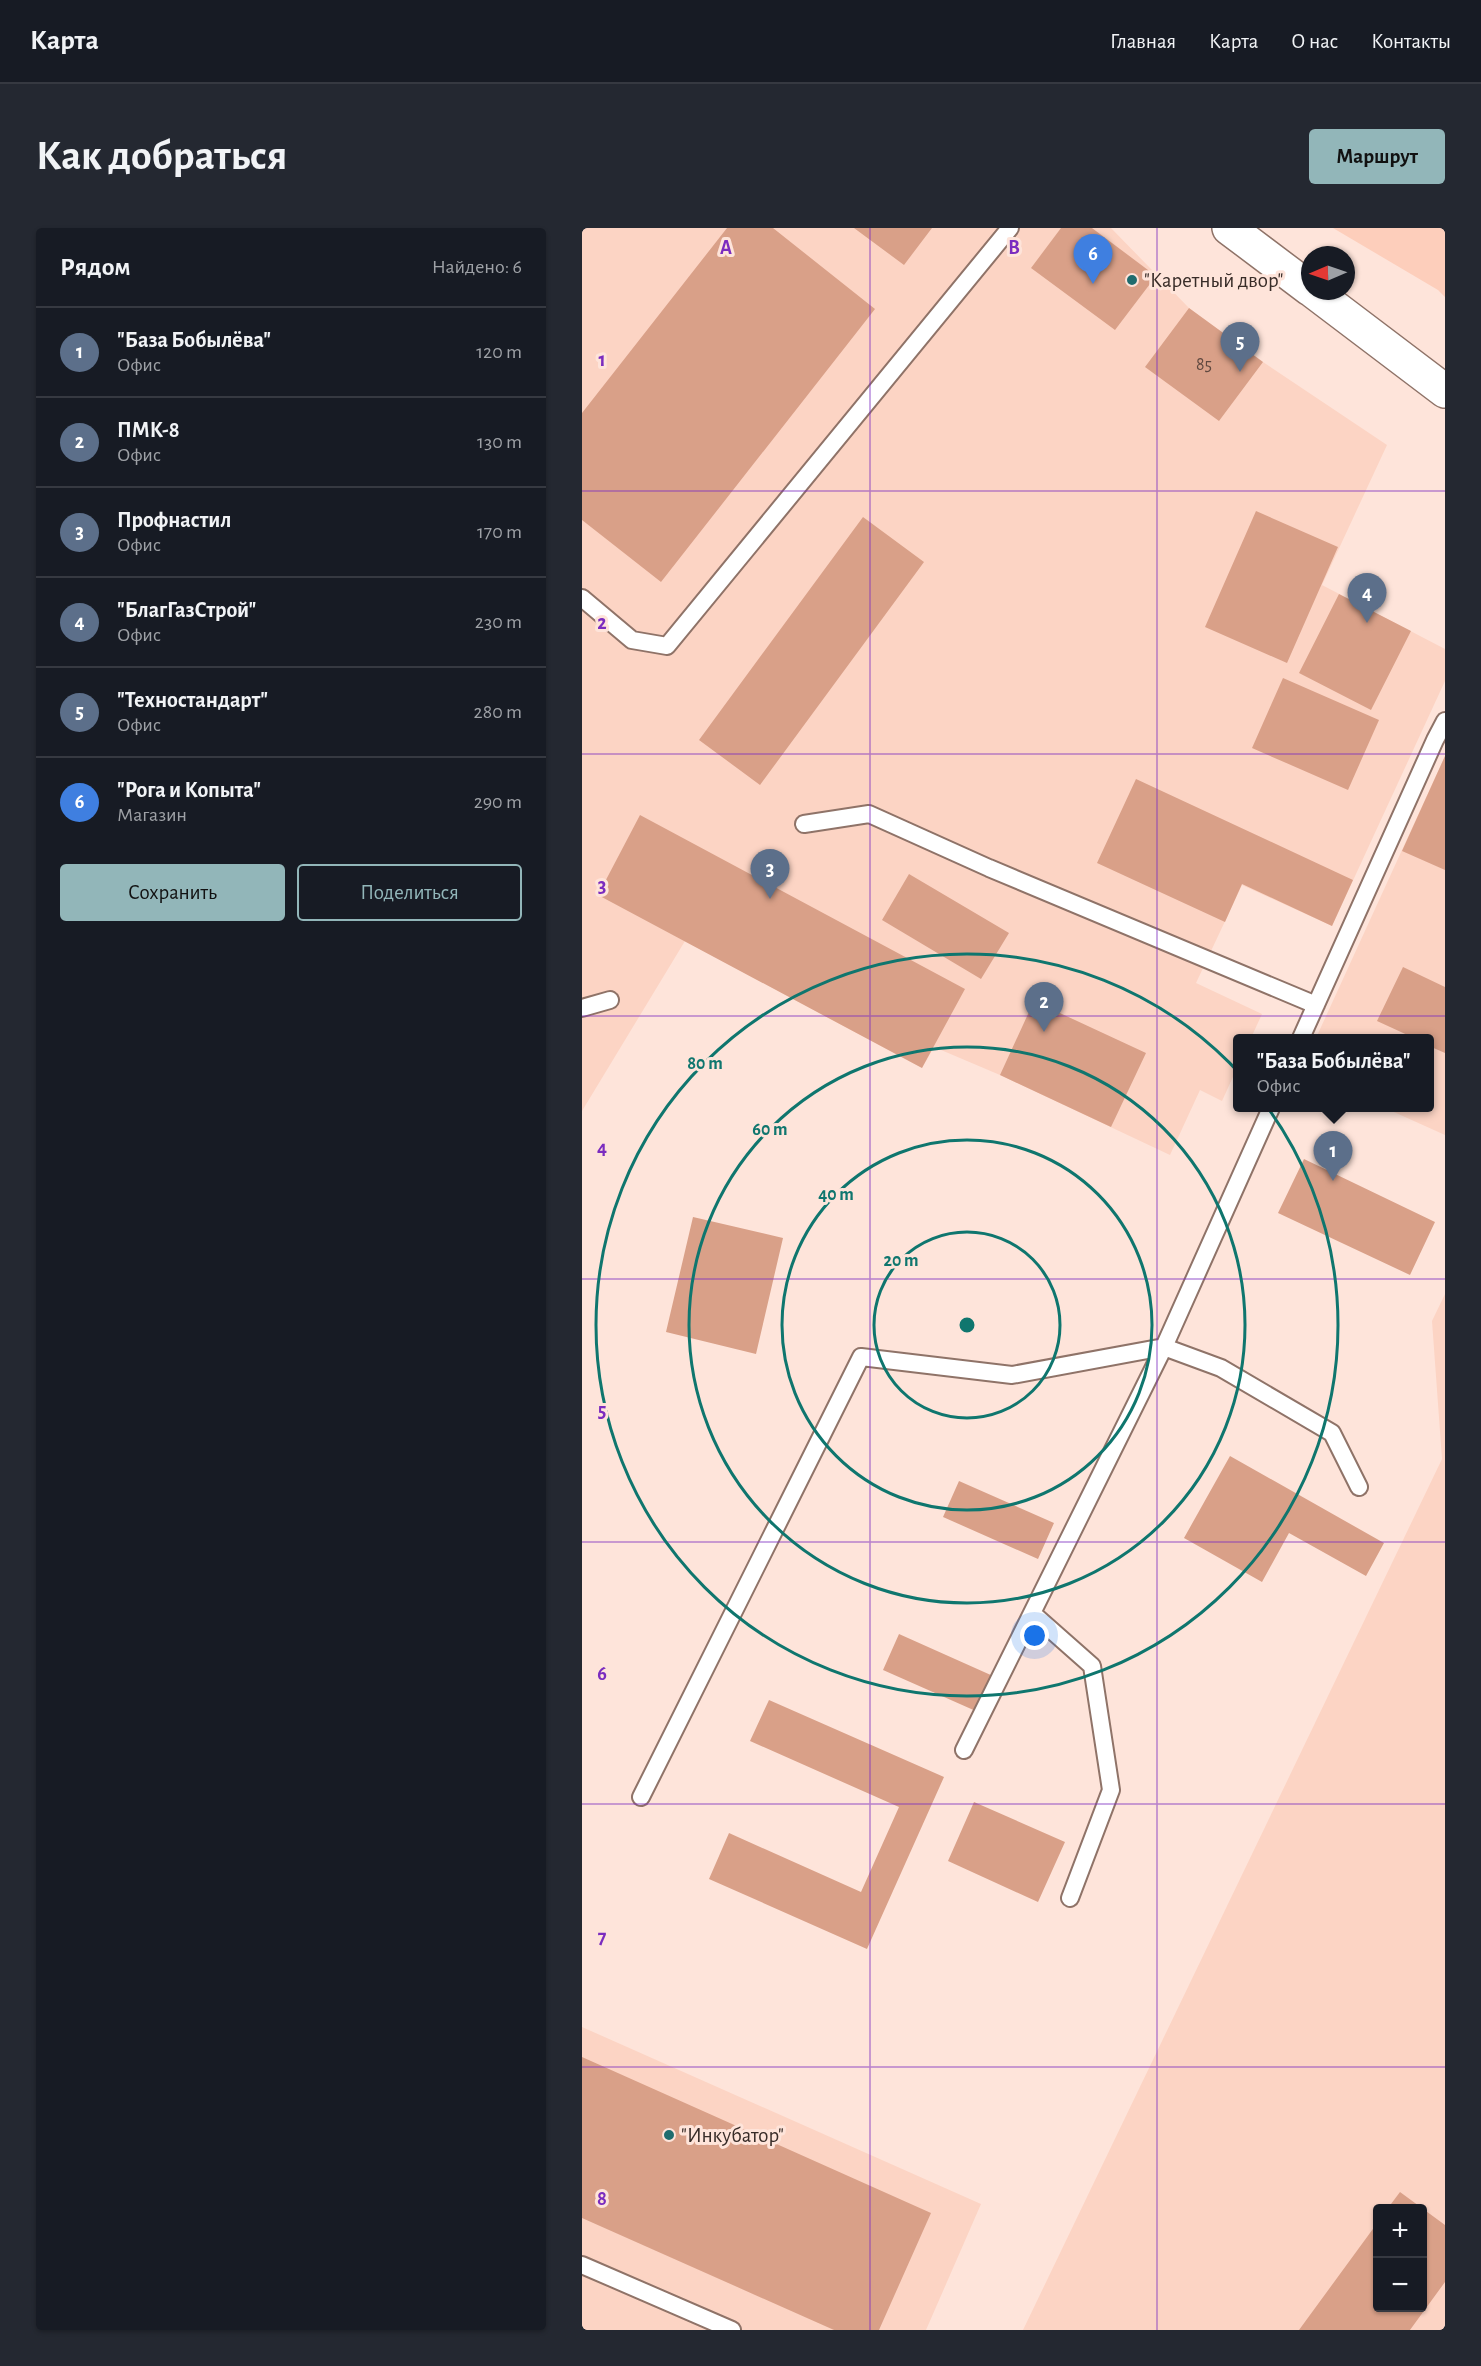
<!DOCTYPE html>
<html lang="ru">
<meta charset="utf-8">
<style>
:root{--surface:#171b24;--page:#242831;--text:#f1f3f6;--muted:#9ea1a6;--line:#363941;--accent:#92b6b9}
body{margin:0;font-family:"Alegreya Sans",sans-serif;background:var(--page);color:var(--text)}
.controls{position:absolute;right:18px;bottom:18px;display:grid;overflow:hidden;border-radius:6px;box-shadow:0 2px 4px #0004}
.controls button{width:54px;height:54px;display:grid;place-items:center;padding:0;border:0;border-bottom:2px solid var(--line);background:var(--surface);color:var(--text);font:30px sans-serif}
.compass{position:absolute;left:719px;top:18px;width:54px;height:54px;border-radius:50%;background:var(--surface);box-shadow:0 2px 4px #0004;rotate:268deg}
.you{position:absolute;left:453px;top:1408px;width:21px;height:21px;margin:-15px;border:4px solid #fff;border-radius:50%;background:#1a73e8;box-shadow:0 0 0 9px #1a73e833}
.badge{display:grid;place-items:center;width:39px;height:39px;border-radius:50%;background:var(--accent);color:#fff;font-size:20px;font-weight:700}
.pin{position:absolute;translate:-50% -50px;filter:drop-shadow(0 2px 3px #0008)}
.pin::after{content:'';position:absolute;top:32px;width:21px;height:18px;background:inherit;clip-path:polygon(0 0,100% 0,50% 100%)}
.popup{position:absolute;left:651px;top:806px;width:201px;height:78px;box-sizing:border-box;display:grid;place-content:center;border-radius:6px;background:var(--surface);filter:drop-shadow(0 2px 4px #0005);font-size:20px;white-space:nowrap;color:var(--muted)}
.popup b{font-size:22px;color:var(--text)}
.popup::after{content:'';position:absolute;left:50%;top:100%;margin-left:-12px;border:12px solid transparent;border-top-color:var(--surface)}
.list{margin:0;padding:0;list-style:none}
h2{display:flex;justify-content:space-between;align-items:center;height:78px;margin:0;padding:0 24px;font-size:26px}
h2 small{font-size:20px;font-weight:400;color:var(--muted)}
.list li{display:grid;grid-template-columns:39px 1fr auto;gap:18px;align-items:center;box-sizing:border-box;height:90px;padding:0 24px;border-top:2px solid var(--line)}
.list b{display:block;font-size:22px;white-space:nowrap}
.list p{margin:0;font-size:20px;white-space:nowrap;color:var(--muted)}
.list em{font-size:20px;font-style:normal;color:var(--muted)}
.actions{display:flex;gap:12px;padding:18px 24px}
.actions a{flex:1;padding:14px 0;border:2px solid var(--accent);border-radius:6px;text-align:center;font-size:21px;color:var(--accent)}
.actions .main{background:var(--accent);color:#111}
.map{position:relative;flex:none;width:863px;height:2102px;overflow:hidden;border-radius:6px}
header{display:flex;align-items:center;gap:36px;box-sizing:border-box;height:84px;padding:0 30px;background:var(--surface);border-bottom:2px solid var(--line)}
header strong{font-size:28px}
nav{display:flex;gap:33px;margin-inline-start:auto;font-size:21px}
.intro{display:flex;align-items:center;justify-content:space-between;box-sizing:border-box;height:144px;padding:0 36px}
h1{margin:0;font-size:42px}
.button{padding:15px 27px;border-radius:6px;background:var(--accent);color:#111;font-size:21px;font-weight:700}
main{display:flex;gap:36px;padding:0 36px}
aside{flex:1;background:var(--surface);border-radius:6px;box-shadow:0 2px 4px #0004}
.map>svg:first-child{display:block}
.built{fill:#fcd4c4;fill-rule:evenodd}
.green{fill:#fdcebb}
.building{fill:#d9a088}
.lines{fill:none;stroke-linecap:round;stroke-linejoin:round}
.service-casing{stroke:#8f7368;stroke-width:20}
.secondary-casing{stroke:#8f7368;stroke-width:36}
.service{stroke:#fff;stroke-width:16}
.secondary{stroke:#fff;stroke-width:33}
.grid{fill:none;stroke:#7b2cbf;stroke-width:1.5;stroke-opacity:0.55}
.ring{fill:none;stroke:#0f766e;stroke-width:3}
.poi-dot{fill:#1f6c6e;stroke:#fee4da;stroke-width:2}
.labels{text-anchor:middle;stroke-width:6;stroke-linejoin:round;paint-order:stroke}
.number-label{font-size:18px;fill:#604940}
.poi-label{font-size:21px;fill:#382c28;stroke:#fee4da;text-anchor:start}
.grid-label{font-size:20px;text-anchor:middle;font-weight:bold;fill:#7b2cbf;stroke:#fee4da;stroke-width:6;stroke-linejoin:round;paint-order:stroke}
.centre{fill:#0f766e;stroke:#fee4da;stroke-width:3}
.ring-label{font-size:18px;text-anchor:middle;font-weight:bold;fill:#0f766e;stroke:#fee4da;stroke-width:6;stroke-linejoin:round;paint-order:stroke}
</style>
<header>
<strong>Карта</strong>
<nav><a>Главная</a><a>Карта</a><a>О нас</a><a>Контакты</a></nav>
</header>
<div class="intro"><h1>Как добраться</h1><a class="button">Маршрут</a></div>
<main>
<aside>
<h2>Рядом<small>Найдено: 6</small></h2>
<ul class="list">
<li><span class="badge" style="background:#5c6f8a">1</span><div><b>&quot;База Бобылёва&quot;</b><p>Офис</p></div><em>120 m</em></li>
<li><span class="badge" style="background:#5c6f8a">2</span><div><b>ПМК-8</b><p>Офис</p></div><em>130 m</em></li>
<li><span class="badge" style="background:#5c6f8a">3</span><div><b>Профнастил</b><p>Офис</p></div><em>170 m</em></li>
<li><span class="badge" style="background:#5c6f8a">4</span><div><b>&quot;БлагГазСтрой&quot;</b><p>Офис</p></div><em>230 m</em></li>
<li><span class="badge" style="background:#5c6f8a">5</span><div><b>&quot;Техностандарт&quot;</b><p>Офис</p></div><em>280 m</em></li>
<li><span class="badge" style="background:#3f7fe0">6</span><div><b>&quot;Рога и Копыта&quot;</b><p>Магазин</p></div><em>290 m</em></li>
</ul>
<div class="actions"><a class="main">Сохранить</a><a>Поделиться</a></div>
</aside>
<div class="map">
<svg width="863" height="2102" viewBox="0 0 863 2102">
<rect width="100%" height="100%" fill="#fee4da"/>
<path class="built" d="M0,0h529l78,80 74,54 124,83 -65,140 123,64v32l-113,245 -90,-41 -46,98 66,31 -11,24h-14v30l-15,33 -22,-11 -30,65 -170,-80 -66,-28 -12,21 -237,-127 -103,170z
M863,528v379l-60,-27h44v-70h-113z
M863,1066v1036h-422l419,-871 -10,-138zM796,1980h44v100h-44z
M0,1799l399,177 -55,126h-344z"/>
<path class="green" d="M751,0h112v69l-7,-7z"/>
<path class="building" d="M145,0h46l102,81 -214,273 -79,-62v-107z
M272,0h78l-28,37z
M479,0h31l64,48 -41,54 -84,-62z
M607,80l74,54 -44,59 -74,-54z
M674,283l82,36 -51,116 -82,-36z
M281,289l61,45 -164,223 -61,-45z
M757,366l72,37 -40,79 -72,-37z
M701,450l96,42 -31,70 -96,-42z
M863,528v114l-43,-19z
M554,551l217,101 -21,46 -90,-42 -17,38 -128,-59z
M58,587l325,174 -43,79 -324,-173z
M327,646l100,59 -28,46 -99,-59z
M821,739l42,20v66l-16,-7v-8h-15l-37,-17z
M452,773l112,52 -35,74 -111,-52z
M722,931l131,63 -25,53 -132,-62z
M111,989l90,21 -27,116 -90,-22z
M648,1228l154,87 -18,33 -77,-43 -27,49 -78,-44z
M377,1253l95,42 -16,36 -95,-42z
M317,1406l94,42 -15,36 -95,-42z
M187,1472l175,77 -77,172 -158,-70 20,-46 132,59 38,-85 -149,-66z
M392,1574l91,40 -27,60 -90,-41z
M0,1829l349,156 -52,117h-45l-252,-112z
M818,1964l45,33v57l-35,48h-111l79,-108v86h44v-100h-34z"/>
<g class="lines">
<g class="service-casing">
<path id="service" d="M0,370l50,42 35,6 343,-418
M222,596l65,-10 120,54 327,137
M0,780l28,-8
M719,810l134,-298 10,-19
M450,1385l60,53 19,124 -41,108
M382,1522l200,-403 107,-239
M59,1569l220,-440 151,18 152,-28 57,21 111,65 27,54
M0,2037l150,65"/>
</g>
<g class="secondary-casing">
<path id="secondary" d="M647,0l81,61
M731,63l132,100"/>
</g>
<use href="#service" class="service"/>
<use href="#secondary" class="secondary"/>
</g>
<path class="grid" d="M288,0v2102M575,0v2102M0,263h863M0,526h863M0,788h863M0,1051h863M0,1314h863M0,1576h863M0,1839h863"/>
<g class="ring">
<circle cx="385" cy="1097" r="93"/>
<circle cx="385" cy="1097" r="185"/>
<circle cx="385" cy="1097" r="278"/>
<circle cx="385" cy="1097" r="371"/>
</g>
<g class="poi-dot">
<circle cx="550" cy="52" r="6"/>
<circle cx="87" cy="1907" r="6"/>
</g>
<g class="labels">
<g class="number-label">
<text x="622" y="142">85</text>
</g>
<g class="poi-label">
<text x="562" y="59">"Каретный двор"</text>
<text x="99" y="1914">"Инкубатор"</text>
</g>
</g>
<g class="grid-label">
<text x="144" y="26">A</text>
<text x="432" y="26">B</text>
<text x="20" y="138">1</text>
<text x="20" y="401">2</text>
<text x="20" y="664">3</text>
<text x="20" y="926">4</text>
<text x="20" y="1189">5</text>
<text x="20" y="1452">6</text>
<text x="20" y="1715">7</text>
<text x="20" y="1977">8</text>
</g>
<circle cx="385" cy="1097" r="9" class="centre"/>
<g class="ring-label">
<text x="123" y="841">80 m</text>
<text x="188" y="907">60 m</text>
<text x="254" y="972">40 m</text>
<text x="319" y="1038">20 m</text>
</g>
</svg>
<div class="controls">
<button>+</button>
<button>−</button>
</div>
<svg class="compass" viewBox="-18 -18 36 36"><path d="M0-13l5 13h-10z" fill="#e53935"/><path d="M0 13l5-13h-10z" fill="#9ea1a6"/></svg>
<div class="you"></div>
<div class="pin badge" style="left:751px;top:953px;background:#5c6f8a">1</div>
<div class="popup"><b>&quot;База Бобылёва&quot;</b>Офис</div>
<div class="pin badge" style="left:462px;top:804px;background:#5c6f8a">2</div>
<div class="pin badge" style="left:188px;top:671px;background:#5c6f8a">3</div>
<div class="pin badge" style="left:785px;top:395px;background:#5c6f8a">4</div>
<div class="pin badge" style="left:658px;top:144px;background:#5c6f8a">5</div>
<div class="pin badge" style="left:511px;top:56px;background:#3f7fe0">6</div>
</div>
</main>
